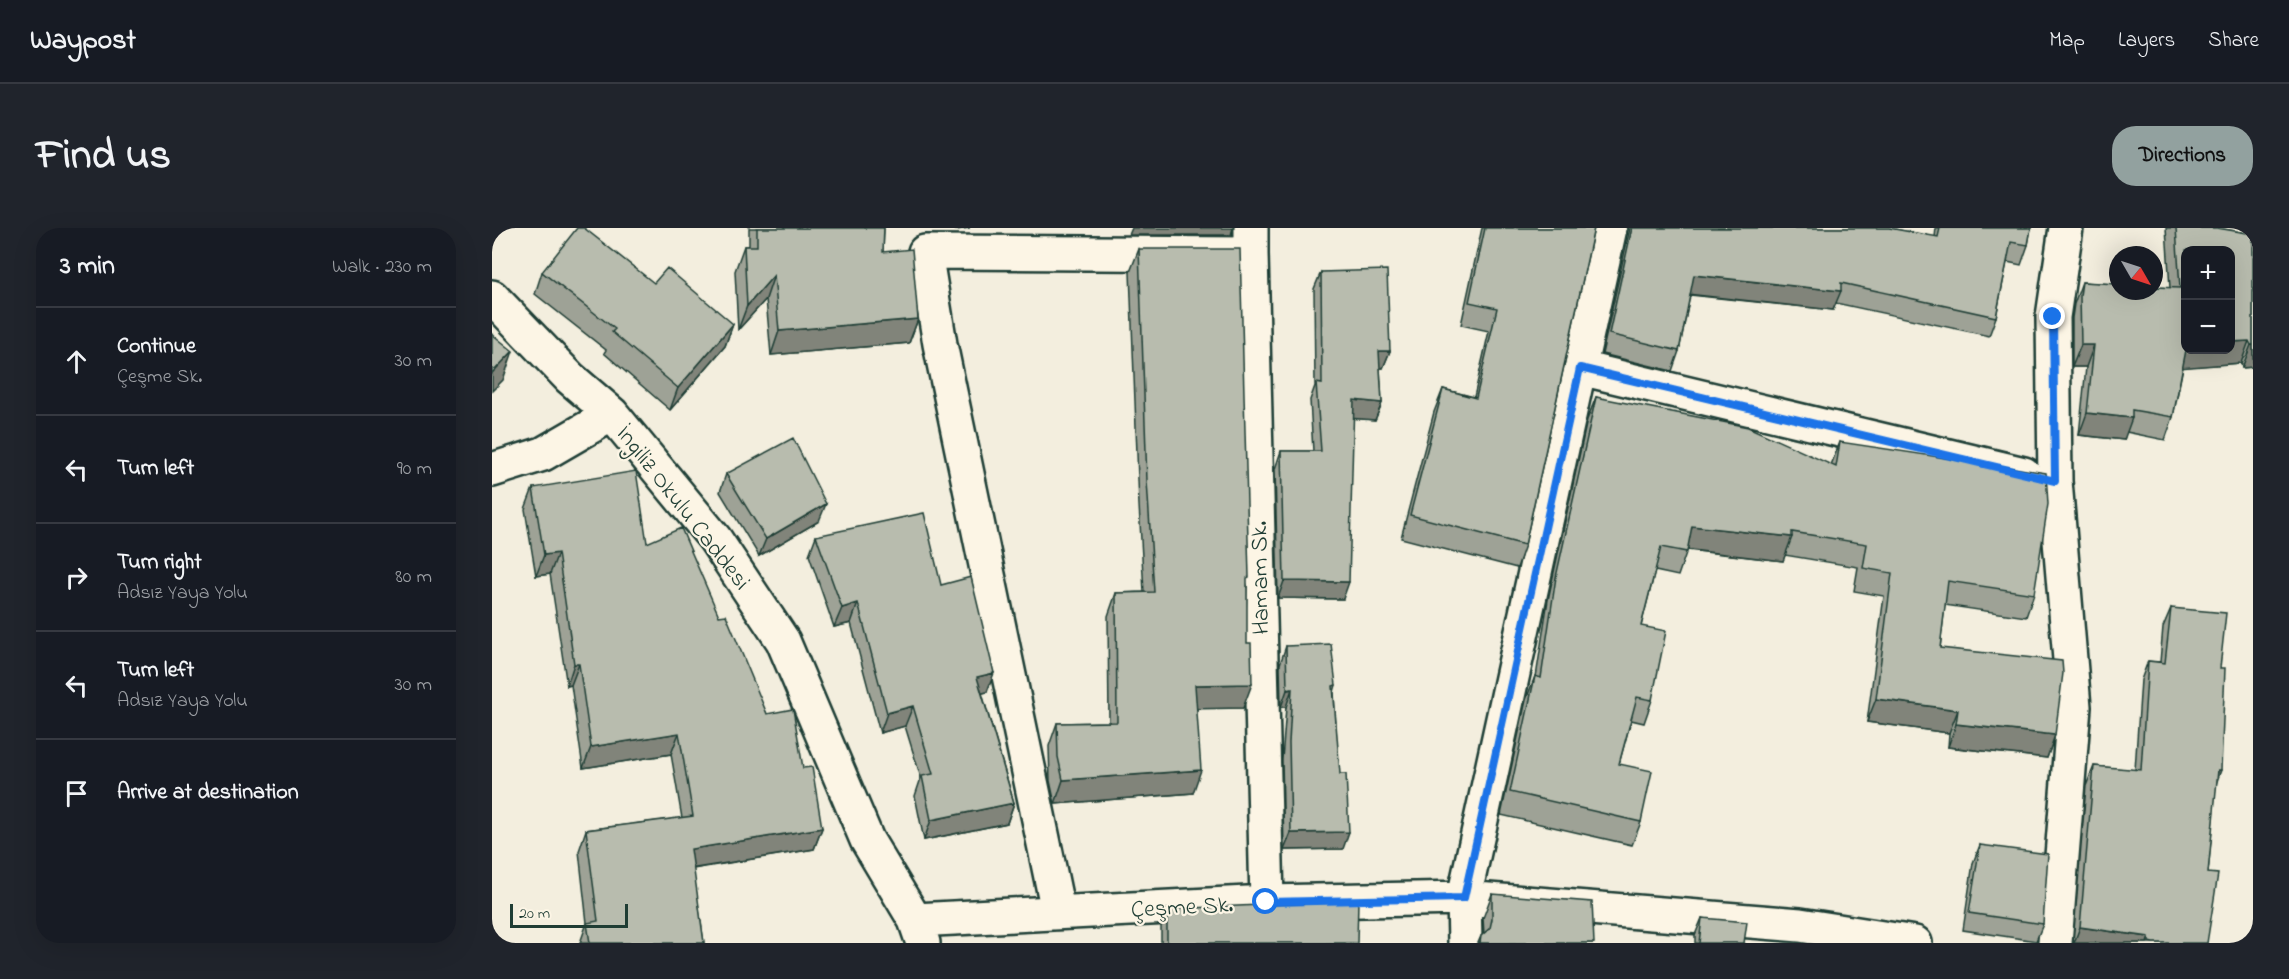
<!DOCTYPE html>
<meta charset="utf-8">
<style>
:root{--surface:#171b24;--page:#20242c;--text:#f1f3f6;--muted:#9ea1a6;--line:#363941;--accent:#92a19f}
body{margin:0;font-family:"Indie Flower",sans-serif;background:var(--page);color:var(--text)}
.controls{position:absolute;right:18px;top:18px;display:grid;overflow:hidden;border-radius:12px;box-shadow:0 6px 24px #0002}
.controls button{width:54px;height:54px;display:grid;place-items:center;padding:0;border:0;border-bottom:2px solid var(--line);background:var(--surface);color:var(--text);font:30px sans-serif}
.compass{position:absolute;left:1617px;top:18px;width:54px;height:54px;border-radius:50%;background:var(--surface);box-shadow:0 6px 24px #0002;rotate:129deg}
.scale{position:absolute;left:18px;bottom:15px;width:118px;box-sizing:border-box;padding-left:6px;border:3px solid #1f3d34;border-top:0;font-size:16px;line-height:21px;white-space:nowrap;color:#1f3d34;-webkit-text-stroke:4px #fcf5e5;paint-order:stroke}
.stop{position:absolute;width:18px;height:18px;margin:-14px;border:4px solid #1a73e8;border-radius:50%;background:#fff}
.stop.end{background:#1a73e8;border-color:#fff;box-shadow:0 2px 6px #0008}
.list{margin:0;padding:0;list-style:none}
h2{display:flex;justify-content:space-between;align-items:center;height:78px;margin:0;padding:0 24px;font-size:26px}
h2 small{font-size:20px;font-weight:400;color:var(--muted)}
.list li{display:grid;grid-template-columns:39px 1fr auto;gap:18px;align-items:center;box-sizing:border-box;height:108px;padding:0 24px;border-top:2px solid var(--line)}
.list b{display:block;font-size:22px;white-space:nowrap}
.list p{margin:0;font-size:20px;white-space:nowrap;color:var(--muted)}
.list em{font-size:20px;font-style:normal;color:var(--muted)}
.icon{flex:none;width:33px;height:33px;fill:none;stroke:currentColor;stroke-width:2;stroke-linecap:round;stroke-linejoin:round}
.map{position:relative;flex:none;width:1761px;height:715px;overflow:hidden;border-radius:24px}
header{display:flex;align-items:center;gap:36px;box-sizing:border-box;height:84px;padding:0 30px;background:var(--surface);border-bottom:2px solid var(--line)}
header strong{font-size:28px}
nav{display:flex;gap:33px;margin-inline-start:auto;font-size:21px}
.intro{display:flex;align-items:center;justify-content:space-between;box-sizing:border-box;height:144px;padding:0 36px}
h1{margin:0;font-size:42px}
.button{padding:15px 27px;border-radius:24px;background:var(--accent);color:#111;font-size:21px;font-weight:700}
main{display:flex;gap:36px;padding:0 36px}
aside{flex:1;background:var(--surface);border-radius:24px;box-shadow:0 6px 24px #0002}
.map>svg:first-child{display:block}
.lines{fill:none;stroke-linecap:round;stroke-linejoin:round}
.minor-casing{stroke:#1f3d34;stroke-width:38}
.minor{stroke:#fcf5e5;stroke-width:33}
.wall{fill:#9ea296;stroke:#1f3d34;stroke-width:1.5}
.shaded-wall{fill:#81847a;stroke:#1f3d34;stroke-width:1.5}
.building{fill:#b8bcae;stroke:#1f3d34;stroke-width:1.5}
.route{stroke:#1a73e8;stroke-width:8}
.labels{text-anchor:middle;stroke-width:4.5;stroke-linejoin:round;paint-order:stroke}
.street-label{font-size:24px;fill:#1f3d34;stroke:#fcf5e5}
</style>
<header>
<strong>Waypost</strong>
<nav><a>Map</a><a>Layers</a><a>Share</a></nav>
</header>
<div class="intro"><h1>Find us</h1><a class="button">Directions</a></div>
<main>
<aside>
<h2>3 min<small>Walk · 230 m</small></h2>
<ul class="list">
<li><svg class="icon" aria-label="ahead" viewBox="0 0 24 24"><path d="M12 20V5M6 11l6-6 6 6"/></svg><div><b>Continue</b><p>Çeşme Sk.</p></div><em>30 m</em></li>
<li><svg class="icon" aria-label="left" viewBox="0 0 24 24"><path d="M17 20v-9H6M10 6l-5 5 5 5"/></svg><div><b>Turn left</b></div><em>90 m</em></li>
<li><svg class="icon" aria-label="right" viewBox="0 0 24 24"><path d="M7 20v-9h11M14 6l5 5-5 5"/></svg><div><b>Turn right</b><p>Adsız Yaya Yolu</p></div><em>80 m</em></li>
<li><svg class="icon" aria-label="left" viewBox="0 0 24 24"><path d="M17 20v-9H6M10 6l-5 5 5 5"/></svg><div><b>Turn left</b><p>Adsız Yaya Yolu</p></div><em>30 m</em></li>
<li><svg class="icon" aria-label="arrive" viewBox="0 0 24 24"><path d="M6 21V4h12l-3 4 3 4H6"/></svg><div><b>Arrive at destination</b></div></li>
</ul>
</aside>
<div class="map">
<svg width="1761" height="715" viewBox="0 0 1761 715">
<rect width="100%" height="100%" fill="#f3eede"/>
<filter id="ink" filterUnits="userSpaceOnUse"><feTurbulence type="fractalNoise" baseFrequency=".0167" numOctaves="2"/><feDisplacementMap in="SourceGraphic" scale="12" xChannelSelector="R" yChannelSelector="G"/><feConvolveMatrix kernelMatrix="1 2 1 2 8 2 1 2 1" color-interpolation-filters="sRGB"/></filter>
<g filter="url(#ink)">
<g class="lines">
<g class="minor-casing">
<path id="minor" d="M759,26l16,648
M0,69l78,81 42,36 103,125 68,102 84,199 48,80 8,23
M1088,140l444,106
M0,242l51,-16 69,-40
M566,683l-118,-567 -15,-92 326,2v-26
M423,692l352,-18 197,-4 336,27 115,18
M973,715l-1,-45 146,-670
M1563,715l19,-236 -19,-226 -2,-164 13,-89"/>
</g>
<use href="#minor" class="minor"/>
</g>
<path class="wall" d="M257,0h135l-1,24 35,67 -9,24 -138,12 -5,-56 -28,31 -3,-59 9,-25h5z
M990,0h112l-69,317 -8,23 -116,-30 33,-126 9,-23 31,8 15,-66 -28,-6z
M1138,0h259l46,9 1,-9h95l-3,17 -7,20 -14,-3 -11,55 -7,19 -153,-33 -3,7 -143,-15 -11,56 -7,20 -70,-17z
M1674,0h51l36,6v133l-11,1 -1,-5 -58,4 -10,50 -8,23 -39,-8 -2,8 -45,-5 7,-68h-14v-49l2,-14 8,-22 88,6z
M647,21l108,336 -4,123h-46l-4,85 -138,11 -5,-23 -1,-35 8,-23 52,-1 -1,-106 8,-23 28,-1 -5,-87 -9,-233z
M50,44l112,11 79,41 -8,22 -55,64 -66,-57 2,-3 -71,-56z
M829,44l69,79 -7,17h-3l2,35 -7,17 -22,-2 -10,181 -65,-1 -3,-129 6,-18h32l-3,-51 5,-14 -1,-97z
M1104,169l235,68 9,-23 194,152 -8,23 -81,-12 -5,43 115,87 -8,23 -99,-11 1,-14 -82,-11 17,-126 -30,-5 4,-24 -73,-12 -2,6 -96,-11 -9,26 -23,-5 -14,55 11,74 -8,23 -13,-3 -12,44 22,58 -9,23 -131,-30 25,-115 9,-24 1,1 12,-77 39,-180z
M234,246l93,47 -60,35 -39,-64z
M41,260l114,55 72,73 48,98 36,54 19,60 -8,21 -121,20 11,74h-124l7,-20 -8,-72 7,-21 96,-12 -11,-64 -88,14 -12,-83 -4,1 -17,-112 -14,2 -11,-67z
M324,308l125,49 46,107 -5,1 32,110 -7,20 -83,17 -9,-44 6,-18 -16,-52 -25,7 -29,-110 -17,4 -25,-72z
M1679,380l49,60 -4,116 -8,89 -1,70h-134l13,-157 8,-20 41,4 6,-90 7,-19 12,1 3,-35z
M794,418l50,39 -2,7 9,157 -59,1 -2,-90 4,-53h-5l-1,-43z
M1488,617l63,79 -7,17 -73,-11 10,-67z
M1000,666l102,49h-116l3,-7 3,-2 -1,-16z
M675,681l190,34h-196v-17z
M1210,690l42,25h-49v-8z"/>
<path class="shaded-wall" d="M465,0h13l-14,2z
M640,0h101l-2,7h-102z
M282,47l-8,24 -28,31 9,-24z
M1202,47l147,16 -8,19 -146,-16z
M426,91l-9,24 -138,12 8,-24z
M241,96l-8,22 -55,64 8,-22z
M1757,113l-8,22 -62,5 7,-18h44v-8z
M1589,117h13l-8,22h-14z
M1759,117h2v22l-11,1z
M21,123l-10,29 -11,11v-18z
M887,123h11l-7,17h-11z
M862,172l28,3 -7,17 -28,-2z
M1595,185l45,5 -8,22 -45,-5z
M334,276l-7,17 -60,35 7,-17z
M1200,298l100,11 -9,24 -100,-12z
M66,325l-8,21 -14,2 8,-21z
M792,353l65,1 -6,17 -65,-1z
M366,375l-7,20 -17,4 8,-19z
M82,436h5l-8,21 -4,1z
M502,445l-7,19 -17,4 7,-19z
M760,456l-9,24 -56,1 8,-24z
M800,461l-6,18h-5l6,-17z
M1384,471l82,11 -9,23 -82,-11z
M421,478l-8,20 -25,7 7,-20z
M1464,496l99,11 -8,23 -99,-11z
M187,505l-8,21 -88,14 8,-21z
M709,542l-8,23 -138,11 8,-24z
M1726,542h3l-7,20z
M522,575l-7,20 -83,17 7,-20z
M330,600l-8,21 -131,21 8,-21z
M857,604l-6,17 -59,1 7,-17z
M1588,699l69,10 -2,6h-73z"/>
<path class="building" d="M85,0h7l70,55 13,-15 66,56 -55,64 -66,-56 3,-3 -73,-57z
M265,0h127l-1,24 29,-3 6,70 -139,12 -5,-56 -27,31 -3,-60h13z
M993,0h109l-69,317 -115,-30 33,-126 33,9 21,-90 -28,-6z
M1140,0h257l49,9 2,-9h91l-3,17 -17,-3 -15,75 -155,-34v8l-147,-16 -15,76 -70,-17z
M1684,0h41l36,6v111h-2l-2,-4 -19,1v-92h-44v100l-13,67 -41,-7v8l-45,-5 7,-68h-13l-1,-49 2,-14 36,2v7h36v-4l26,1z
M647,21h101l9,328 -2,1v65h4l1,41 -57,1 6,85 -138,10 -5,-23 -1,-34 60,-1 -1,-129 38,-1 -7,-111z
M895,42l3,81h-11l3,52 -28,-3 -5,182 -65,-1 -3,-130h40l-5,-68 6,1 -1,-112z
M0,106l21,17 -21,22z
M1104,169l152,30 88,40 4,-25 206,31 2,31 -14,90 -86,-13 -8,67 122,13 1,12 -8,62 -99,-11 2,-14 -82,-11 16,-126 -29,-5 4,-24 -75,-12v5l-100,-11 -5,26 -26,-5 -20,79 25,5 -14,69 -15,-3 -18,67 33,7 -11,51 -131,-30 25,-116 6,2 15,-101z
M301,210l33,66 -60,35 -40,-65z
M144,243l11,72 34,-15 38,88 7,-1 41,99 26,-5 10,59 9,-1 10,61 -131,21 13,94h-114l-3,-20 11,-2 -12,-91 107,-14 -14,-83 -88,14 -12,-83h-5l-16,-111 -14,2 -11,-67z
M432,285l17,72 30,-8 23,96 -17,4 37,126 -83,17 -9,-44 11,-2 -20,-68 -26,7 -29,-110 -16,5 -26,-72z
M1679,380l55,5 -6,55h5l-4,102h-3l-10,103 10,1 -11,69h-54l-4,-1v-5l-69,-10 14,-161 47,4 7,-109 17,2z
M839,416l5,41 -3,1 7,88h6l3,58 -58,1 -2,-91 3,-53 -5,1 -1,-44z
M1488,617l68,9 -5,70 -74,-11z
M1000,666l100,8 2,41h-114l1,-7 9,-8 2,-9z
M866,673l-1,42h-190v-34z
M1210,690l45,4 -3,21h-45z"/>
</g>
<g class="lines" filter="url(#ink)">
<path class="route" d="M774,674l198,-4 116,-530 475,113 -2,-164"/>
</g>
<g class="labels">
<g class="street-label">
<text transform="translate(192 279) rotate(52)" y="8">İngiliz Okulu Caddesi</text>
<text transform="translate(767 350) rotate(-91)" y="8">Hamam Sk.</text>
<text transform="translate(690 678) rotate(-3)" y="8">Çeşme Sk.</text>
</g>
</g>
</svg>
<div class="controls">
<button>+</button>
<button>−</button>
</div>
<svg class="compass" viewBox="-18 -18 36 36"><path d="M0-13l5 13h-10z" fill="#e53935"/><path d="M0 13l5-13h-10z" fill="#9ea1a6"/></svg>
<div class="scale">20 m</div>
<div class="stop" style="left:774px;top:674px"></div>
<div class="stop end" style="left:1561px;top:89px"></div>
</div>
</main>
